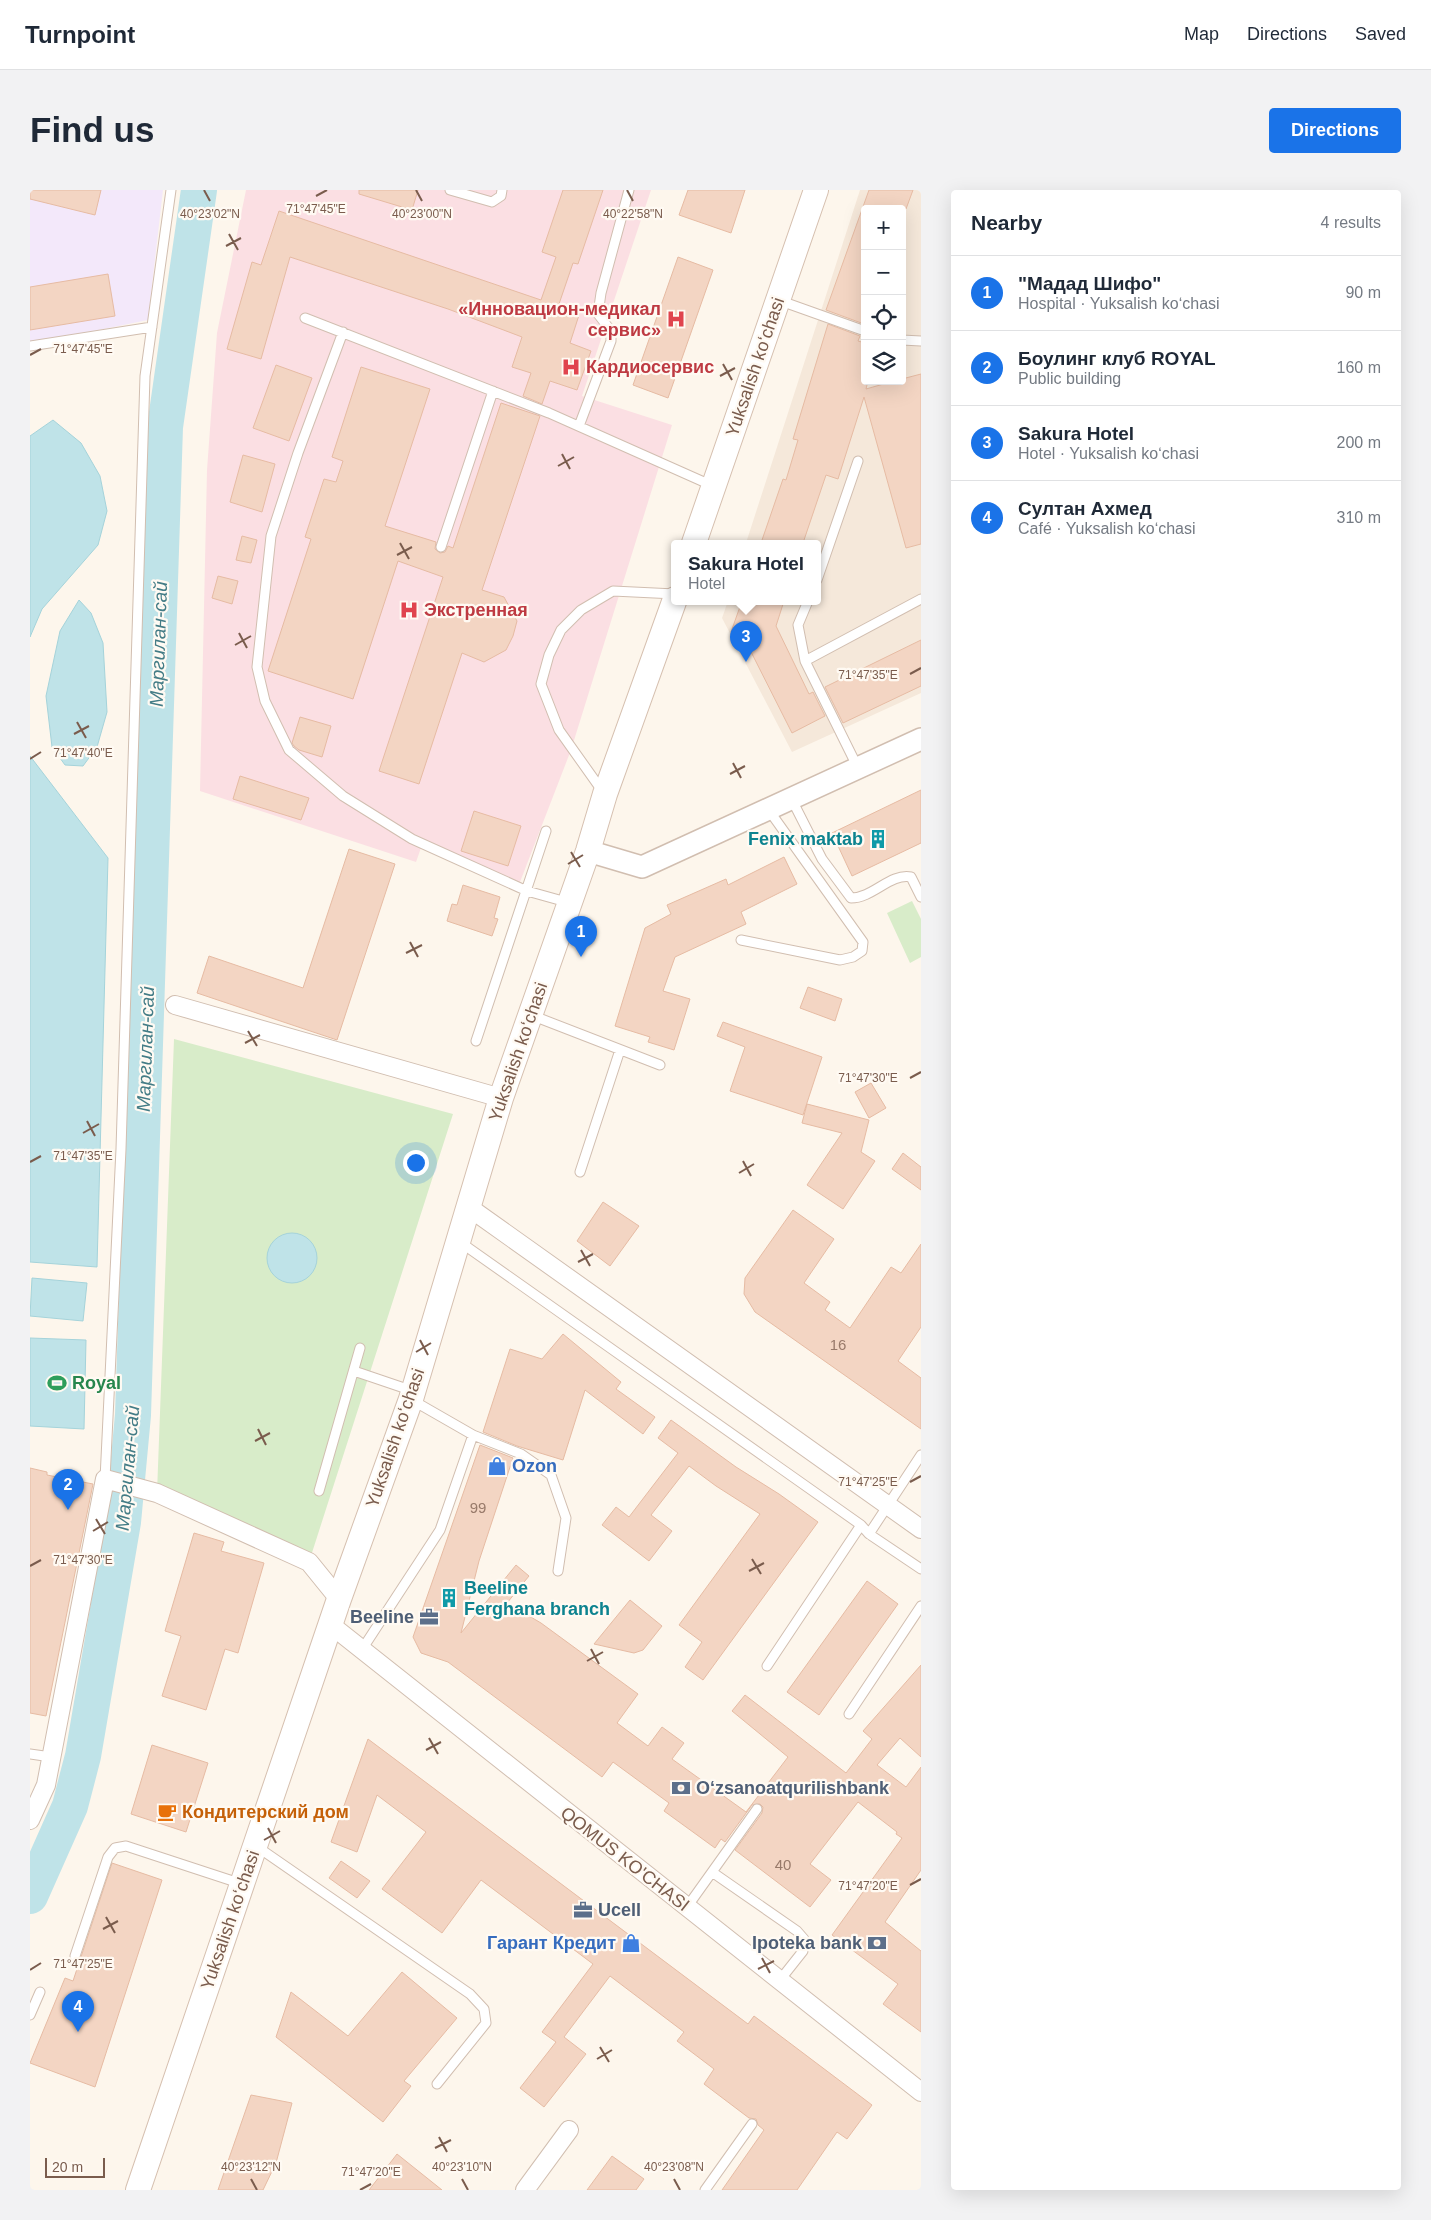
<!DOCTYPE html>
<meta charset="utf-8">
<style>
:root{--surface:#fff;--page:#f2f2f3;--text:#1f2937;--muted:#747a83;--line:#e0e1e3;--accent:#1a73e8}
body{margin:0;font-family:Arial,sans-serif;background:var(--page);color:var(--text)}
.controls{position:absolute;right:15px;top:15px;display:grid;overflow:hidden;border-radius:5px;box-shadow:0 5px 20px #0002}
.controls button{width:45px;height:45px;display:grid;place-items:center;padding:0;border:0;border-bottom:1px solid var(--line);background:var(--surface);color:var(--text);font:25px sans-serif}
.scale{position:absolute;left:15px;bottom:12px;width:60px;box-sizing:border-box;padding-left:5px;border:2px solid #7a5c4d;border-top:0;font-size:14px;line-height:18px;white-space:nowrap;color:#7a5c4d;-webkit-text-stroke:4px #fffaf3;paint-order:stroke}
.you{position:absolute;left:385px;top:972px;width:18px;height:18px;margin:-12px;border:4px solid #fff;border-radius:50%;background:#1a73e8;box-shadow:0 0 0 8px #1a73e833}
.badge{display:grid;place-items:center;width:32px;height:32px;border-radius:50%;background:var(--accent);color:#fff;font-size:16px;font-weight:700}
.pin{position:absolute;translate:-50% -41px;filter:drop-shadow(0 1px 2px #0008)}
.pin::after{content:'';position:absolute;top:26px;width:18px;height:15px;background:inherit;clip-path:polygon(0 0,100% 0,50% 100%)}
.popup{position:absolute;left:641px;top:350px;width:150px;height:65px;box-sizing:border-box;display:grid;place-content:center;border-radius:5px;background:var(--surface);filter:drop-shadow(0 1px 4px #0005);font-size:16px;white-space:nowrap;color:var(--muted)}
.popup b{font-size:19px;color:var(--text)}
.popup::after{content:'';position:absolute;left:50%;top:100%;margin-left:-10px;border:10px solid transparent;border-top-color:var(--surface)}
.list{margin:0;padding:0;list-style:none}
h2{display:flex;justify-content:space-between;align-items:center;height:65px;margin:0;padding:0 20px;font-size:21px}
h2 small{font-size:16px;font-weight:400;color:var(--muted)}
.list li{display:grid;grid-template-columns:32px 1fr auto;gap:15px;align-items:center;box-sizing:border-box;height:75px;padding:0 20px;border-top:1px solid var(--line)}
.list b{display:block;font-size:19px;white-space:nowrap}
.list p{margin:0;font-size:16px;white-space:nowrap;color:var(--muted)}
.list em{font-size:16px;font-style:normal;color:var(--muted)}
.icon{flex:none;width:28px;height:28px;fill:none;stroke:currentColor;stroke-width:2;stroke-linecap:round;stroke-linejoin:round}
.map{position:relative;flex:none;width:891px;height:2000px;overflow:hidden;border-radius:5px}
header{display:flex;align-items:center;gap:30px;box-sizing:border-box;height:70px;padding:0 25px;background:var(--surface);border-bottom:1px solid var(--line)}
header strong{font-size:24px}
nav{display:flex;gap:28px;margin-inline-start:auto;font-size:18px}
.intro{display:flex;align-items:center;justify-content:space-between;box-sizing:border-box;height:120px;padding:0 30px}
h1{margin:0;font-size:35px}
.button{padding:12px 22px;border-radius:5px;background:var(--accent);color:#fff;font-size:18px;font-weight:700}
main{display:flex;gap:30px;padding:0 30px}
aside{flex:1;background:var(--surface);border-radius:5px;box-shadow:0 5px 20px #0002}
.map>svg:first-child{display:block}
.residential{fill:#f5e8da;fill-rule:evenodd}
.education{fill:#f3e8fa}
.medical{fill:#fbdfe3}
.green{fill:#d8ecc9}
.water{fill:#bfe3e8;stroke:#a5d3da}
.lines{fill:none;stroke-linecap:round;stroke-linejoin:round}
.river{stroke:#bfe3e8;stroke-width:36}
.building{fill:#f3d5c3;stroke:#e6bba3}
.service-casing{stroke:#d1beb0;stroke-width:11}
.minor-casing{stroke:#d1beb0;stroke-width:20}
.tertiary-casing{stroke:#d1beb0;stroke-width:24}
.secondary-casing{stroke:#d6c0b0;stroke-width:26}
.service{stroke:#fff;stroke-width:9}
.minor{stroke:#fff;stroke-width:18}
.tertiary{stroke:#fff;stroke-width:21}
.secondary{stroke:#fff;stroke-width:24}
.ticks{fill:none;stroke:#7a5c4d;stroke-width:2}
.labels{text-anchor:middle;stroke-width:4.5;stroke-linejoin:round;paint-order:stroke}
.number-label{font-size:15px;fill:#987a6a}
.health-label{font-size:18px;font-weight:bold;fill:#be3a42;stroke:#fffaf3;text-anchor:start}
.street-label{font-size:18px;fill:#7a5c4d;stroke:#fffaf3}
.culture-label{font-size:18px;font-weight:bold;fill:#0d838f;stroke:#fffaf3;text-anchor:end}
.leisure-label{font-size:18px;font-weight:bold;fill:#27864d;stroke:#fffaf3;text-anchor:start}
.shop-label{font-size:18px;font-weight:bold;fill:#366cbe;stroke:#fffaf3;text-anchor:start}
.service-label{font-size:18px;font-weight:bold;fill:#4e5e75;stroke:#fffaf3;text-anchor:end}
.food-label{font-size:18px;font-weight:bold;fill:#c56008;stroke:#fffaf3;text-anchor:start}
.water-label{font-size:19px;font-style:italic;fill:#437c86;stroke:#fffaf3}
.ticks-label{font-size:12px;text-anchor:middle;fill:#7a5c4d;stroke:#fffaf3;stroke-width:4.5;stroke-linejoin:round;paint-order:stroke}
</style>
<header>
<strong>Turnpoint</strong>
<nav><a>Map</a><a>Directions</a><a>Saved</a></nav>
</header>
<div class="intro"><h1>Find us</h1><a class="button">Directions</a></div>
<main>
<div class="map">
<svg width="891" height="2000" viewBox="0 0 891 2000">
<rect width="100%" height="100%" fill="#fdf6ec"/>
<path class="residential" d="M830,0h61v503l-129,59 -70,-134 6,-17h89v-58h-71zM835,19h37v172h-37z"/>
<path class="education" d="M0,0h133l-15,130 -118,24z"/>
<path class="medical" d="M216,0h405l-69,206 90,29 -101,325 -51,132 -98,-37 -6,17 -216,-71 7,-321 10,-137z"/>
<path class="green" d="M882,711l9,18v38l-11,6 -23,-50z
M144,849l279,75 -144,448 -152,-69z"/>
<path class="water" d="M23,230l28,23 19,33 7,35 -9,34 -56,64 -12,28v-201z
M49,410l12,13 12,30 4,69 -10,35 -14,19 -18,-1 -13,-18 -6,-51 14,-65z
M0,566l78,102 -11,409 -67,-5z
M237 1068a25 25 0 1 1 50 0a25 25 0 1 1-50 0Z
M2,1088l55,5 -4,38 -53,-5z
M0,1148l56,2 -2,89 -54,-3z"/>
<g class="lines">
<path class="river" d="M0,1706l40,-90 13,-50 40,-234 10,-107 32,-988 34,-237"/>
</g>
<path class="building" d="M0,0h71l-6,25 -65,-16z
M329,0h59l-6,20 -53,-16z
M533,0h40l-25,74 -5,-1 -14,41 21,8 -10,31 21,8 -14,39 -27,-9 -8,23 -19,-8 8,-23 -19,-6 10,-30 -74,-28 -158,-52 -29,102 -34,-10 25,-87 9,3 18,-54 262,89 15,-43 -14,-5z
M658,0h57l-14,43 -52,-18z
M839,0h44l-7,19h-41l-1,115 -38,-14z
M648,67l35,13 -45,128 -35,-13z
M78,84l7,42 -85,14v-43z
M798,134l32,12 -2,5 7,2v38h3l-2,8 28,-8h8v-2l19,-5v170l-15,4 -42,-151 -26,82 -12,-4 -23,68h-42l22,-64 3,1 12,-40 -5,-1z
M246,175l36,13 -23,63 -36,-13z
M331,177l69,22 -45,137 51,16 -1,7 5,4 5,-1 3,-6 5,2 48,-145 39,13 -58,174 22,7 13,24 -4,15 -7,14 -22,12 -22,-9 -43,131 -40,-13 64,-194 -45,-16 -45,138 -85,-28 43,-132 -6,-2 19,-58 12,3 7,-21 -11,-4z
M213,265l32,9 -13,48 -32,-10z
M212,346l15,4 -6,23 -15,-3z
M188,386l20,5 -6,23 -20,-6z
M712,411h42l-8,25 33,68 4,-2 12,24 -33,17 -49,-97 -12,-4z
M891,450v46l-78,37 -18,-36z
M270,527l31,9 -9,31 -23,-7 -5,-4 -2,-3z
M210,586l69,22 -8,22 -68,-21z
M891,600v53l-69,33 -20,-43z
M444,621l47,15 -13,40 -47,-15z
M319,659l46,15 -58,176 -140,-47 12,-37 94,32z
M754,667l13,27 -56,28 5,12 -71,33 -12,34 27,8 -16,51 -26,-8 2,-5 -35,-11 30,-98 26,-14 -4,-9 59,-26 2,6z
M433,695l37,12 -6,21 4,1 -6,17 -45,-15 5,-17 5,1z
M778,797l34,12 -7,22 -35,-13z
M693,832l99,35 -19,58 -73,-24 15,-44 -28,-11z
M841,893l15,25 -17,10 -14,-26z
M777,914l62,16 -8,32 14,9 -32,48 -36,-24 35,-52 -40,-10z
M873,963l18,14v23l-29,-21z
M573,1012l36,24 -29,40 -33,-25z
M763,1020l41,29 -30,44 26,19 -5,8 25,18 41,-61 10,6 20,-29v83l-23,34 23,17v51l-166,-117 -11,-18 1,-16z
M533,1144l58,48 -5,7 39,28 -12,17 -58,-44 -22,70 -46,-14 -34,-14 27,-83 32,10z
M641,1230l65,47 43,27 39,28 -115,158 -18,-13 17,-25 -23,-17 81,-111 -44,-28 -27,-20 -38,49 21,16 -23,30 -47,-36 14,-18 13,10 49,-64 -20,-15z
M450,1255l33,13 -34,103 -18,72 55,-68 13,11 -22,27 34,20 97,71 -21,29 31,23 14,-19 22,16 -12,16 74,53 42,-55 -56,-46 13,-16 101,78 26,-34 -9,-8 58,-66v92l-21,-19 -23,27 29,22 15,-20v103l-36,52 36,29v81l-38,-28 15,-20 -66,-49 70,-97 -6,-4 1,-2 -39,-30 -48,62 21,16 -21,27 -75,-57 27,-37 1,-6 -3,-3 -8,1 -27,37 -4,-3 -6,9 -51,-37 5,-8 -56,-41 -11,15 -154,-115 -27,-9 -8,-16z
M0,1278l17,4v3l46,9 -47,232 -16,-3z
M164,1343l30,9 -3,9 43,12 -26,90 -13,-4 -19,61 -44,-14 19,-60 -16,-5z
M837,1391l31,23 -79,111 -32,-23z
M600,1410l32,26 -19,24 -9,3 -40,-9z
M338,1549l380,285 6,-8 118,89 -25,34 -10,-7 -40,58h-75l42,-60 -6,-5 -2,-6 -7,-1 -45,-34 10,-15 -37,-28 7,-9 -74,-56 -46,61 22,17 -42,53 -24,-19 36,-46 -14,-10 51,-68 -112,-84 -39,53 -60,-44 44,-57 -49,-37 -20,57 -26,-10z
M122,1555l56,18 -22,69 -55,-18z
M311,1671l29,20 -13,17 -28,-20z
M82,1673l50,17 -67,207 -65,-24 35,-85 8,3z
M372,1782l55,46 -53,63 7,5 -28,36 -107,-85 15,-45 57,44z
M221,1905l41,8 -16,60 -13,27h-45z
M367,1964l45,36h-73z
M582,1966l32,23 -8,11h-49z"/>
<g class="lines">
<g class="service-casing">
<path id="service" d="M420,0l42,12 9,-6 1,-6
M748,110l87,31
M275,128l244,95 164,73
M313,142l-45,121 -27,83 -14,131 8,34 24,49 54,46 69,43 115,52 43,12
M872,150l19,1
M0,156l122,-19
M549,236l32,-85v-10l-13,-17 3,-21 28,-103
M411,357l52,-156
M787,390l41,-119
M778,411l-10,24 7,36 53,107
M775,471l116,-62
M573,602l-44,-62 -18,-46 8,-29 12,-25 20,-20 32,-19 62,3
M761,608l31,61 29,39c22,0 39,-25 60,-21l10,20
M711,750l99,20 13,-3 9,-6 1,-9 -95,-133
M501,825l129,50
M446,851l70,-210
M550,982l40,-122
M430,1052l401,283 8,9
M324,1181l59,20
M443,1245l48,19 30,21 15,43 -8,53
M891,1265l-52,79 52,35
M75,1289l16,-330 24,-773 26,-186
M289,1301l41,-143
M331,1461l79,-121 33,-95 -61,-35
M737,1476l94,-141
M819,1524l72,-108
M0,1564l21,3
M226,1656l214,148 14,15 2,14 -49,61
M682,1682l85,59 7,8 -1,12 -23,29
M657,1717l70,-98
M45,1766l33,-99 7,-9 11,-2 116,38
M0,1825l10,-23
M675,2000l47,-66"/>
</g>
<g class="minor-casing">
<path id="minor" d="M145,815l326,93
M437,1016l454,323
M301,1435l590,467
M0,1630l16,-35 59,-306 52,14 152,69 30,37
M495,2000l44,-60"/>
</g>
<g class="tertiary-casing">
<path id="tertiary" d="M558,661l54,16 279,-128"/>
</g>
<g class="secondary-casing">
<path id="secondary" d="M664,353l122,-353
M108,2000l201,-591 72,-200 90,-301 87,-247 17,-57 70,-195"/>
</g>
<use href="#service" class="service"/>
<use href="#minor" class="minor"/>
<use href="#tertiary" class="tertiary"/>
<use href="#secondary" class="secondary"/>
</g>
<path class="ticks" d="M174,0l6,11M386,0l6,11M597,0l6,11M286,6l11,-6M199,44l9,16M196,56l15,-8M0,165l11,-6M693,174l9,16M690,186l15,-8M532,264l8,15M528,276l16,-9M370,353l9,16M367,365l15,-8M209,443l8,15M205,455l16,-9M880,484l11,-6M47,532l9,16M44,544l15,-8M0,569l11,-7M703,573l8,15M700,584l15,-8M541,662l9,15M538,674l15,-9M380,752l8,15M376,763l16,-8M218,841l9,15M215,853l15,-8M880,888l11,-6M57,931l8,15M53,943l16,-9M713,971l8,15M0,972l11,-6M709,983l15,-9M551,1060l9,16M548,1072l15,-8M390,1150l8,15M386,1162l15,-9M228,1239l8,16M225,1251l15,-8M880,1292l11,-6M66,1329l9,15M63,1341l15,-9M722,1369l9,15M0,1376l11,-6M719,1381l15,-8M561,1459l8,15M557,1471l16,-9M399,1548l9,16M396,1560l15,-8M238,1638l8,15M234,1650l16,-9M880,1695l11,-6M76,1727l9,16M73,1739l15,-8M732,1768l8,15M728,1779l16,-8M0,1780l11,-7M570,1857l9,15M567,1869l15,-9M409,1947l8,15M405,1958l16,-8M221,1989l6,11M432,1989l6,11M644,1989l6,11M330,2000l11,-6"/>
<defs>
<g id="hospital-bare" transform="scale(1.5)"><path d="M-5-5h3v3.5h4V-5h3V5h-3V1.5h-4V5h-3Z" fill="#e0444e" stroke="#fffaf3" stroke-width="2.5" paint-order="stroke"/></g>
<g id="building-bare" transform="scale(1.5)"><path d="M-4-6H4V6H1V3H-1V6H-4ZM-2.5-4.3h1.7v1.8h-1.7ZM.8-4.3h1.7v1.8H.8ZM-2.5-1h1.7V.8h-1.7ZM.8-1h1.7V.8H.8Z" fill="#0f9aa8" stroke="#fffaf3" stroke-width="2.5" paint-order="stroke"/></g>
<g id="stadium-bare" transform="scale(1.5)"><path d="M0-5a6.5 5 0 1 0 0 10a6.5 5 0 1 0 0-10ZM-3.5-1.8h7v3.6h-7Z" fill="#2e9e5b" stroke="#fffaf3" stroke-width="2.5" paint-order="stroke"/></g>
<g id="shop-bare" transform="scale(1.5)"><path d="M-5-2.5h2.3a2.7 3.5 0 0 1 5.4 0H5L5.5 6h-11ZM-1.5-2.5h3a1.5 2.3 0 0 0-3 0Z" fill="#3f7fe0" stroke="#fffaf3" stroke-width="2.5" paint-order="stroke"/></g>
<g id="office-bare" transform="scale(1.5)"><path d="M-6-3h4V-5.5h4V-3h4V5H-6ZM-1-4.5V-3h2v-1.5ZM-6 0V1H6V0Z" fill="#5c6f8a" stroke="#fffaf3" stroke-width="2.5" paint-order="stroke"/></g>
<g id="bank-bare" transform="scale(1.5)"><path d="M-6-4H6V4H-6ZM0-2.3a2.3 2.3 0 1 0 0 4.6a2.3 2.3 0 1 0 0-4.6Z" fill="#5c6f8a" stroke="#fffaf3" stroke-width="2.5" paint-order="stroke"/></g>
<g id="cafe-bare" transform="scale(1.5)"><path d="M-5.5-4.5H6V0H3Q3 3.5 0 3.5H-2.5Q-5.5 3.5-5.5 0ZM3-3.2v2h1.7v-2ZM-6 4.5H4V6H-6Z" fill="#e8710a" stroke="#fffaf3" stroke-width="2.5" paint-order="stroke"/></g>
</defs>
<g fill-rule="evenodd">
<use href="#hospital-bare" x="646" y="129"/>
<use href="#hospital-bare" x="541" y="177"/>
<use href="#hospital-bare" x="379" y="420"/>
<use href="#building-bare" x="848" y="649"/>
<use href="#stadium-bare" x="27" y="1193"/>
<use href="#shop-bare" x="467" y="1276"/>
<use href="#building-bare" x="419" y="1408"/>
<use href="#office-bare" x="399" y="1427"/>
<use href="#bank-bare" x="651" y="1598"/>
<use href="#cafe-bare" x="137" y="1622"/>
<use href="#office-bare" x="553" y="1720"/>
<use href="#shop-bare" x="601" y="1753"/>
<use href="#bank-bare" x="847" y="1753"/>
</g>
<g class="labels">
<g class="number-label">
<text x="808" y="1160">16</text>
<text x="448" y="1323">99</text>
<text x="753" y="1680">40</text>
</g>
<g class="health-label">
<text x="631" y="125" text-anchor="end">«Инновацион-медикал<tspan x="631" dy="21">сервис»</tspan></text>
<text x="556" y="183">Кардиосервис</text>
<text x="394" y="426">Экстренная</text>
</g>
<g class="street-label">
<text transform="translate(725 177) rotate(-71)" y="6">Yuksalish koʻchasi</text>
<text transform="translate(488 862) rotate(-71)" y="6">Yuksalish koʻchasi</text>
<text transform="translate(365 1248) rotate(-71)" y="6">Yuksalish koʻchasi</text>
<text transform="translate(595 1669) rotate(38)" y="6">QOMUS KO'CHASI</text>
<text transform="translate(200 1730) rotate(-71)" y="6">Yuksalish koʻchasi</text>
</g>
<g class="culture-label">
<text x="833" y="655">Fenix maktab</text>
<text x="434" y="1404" text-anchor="start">Beeline<tspan x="434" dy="21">Ferghana branch</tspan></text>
</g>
<g class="leisure-label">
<text x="42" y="1199">Royal</text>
</g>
<g class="shop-label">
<text x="482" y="1282">Ozon</text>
<text x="586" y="1759" text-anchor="end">Гарант Кредит</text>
</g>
<g class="service-label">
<text x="384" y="1433">Beeline</text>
<text x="666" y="1604" text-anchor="start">Oʻzsanoatqurilishbank</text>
<text x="568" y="1726" text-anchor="start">Ucell</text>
<text x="832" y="1759">Ipoteka bank</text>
</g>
<g class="food-label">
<text x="152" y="1628">Кондитерский дом</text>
</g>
<g class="water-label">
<text transform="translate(128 454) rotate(-88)" y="7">Маргилан-сай</text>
<text transform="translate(115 859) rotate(-88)" y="7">Маргилан-сай</text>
<text transform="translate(97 1278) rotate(-85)" y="7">Маргилан-сай</text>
</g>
</g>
<g class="ticks-label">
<text x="286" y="23">71°47'45"E</text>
<text x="180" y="28">40°23'02"N</text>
<text x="392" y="28">40°23'00"N</text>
<text x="603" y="28">40°22'58"N</text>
<text x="53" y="163">71°47'45"E</text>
<text x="838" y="489">71°47'35"E</text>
<text x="53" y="567">71°47'40"E</text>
<text x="838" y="892">71°47'30"E</text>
<text x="53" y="970">71°47'35"E</text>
<text x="838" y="1296">71°47'25"E</text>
<text x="53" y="1374">71°47'30"E</text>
<text x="838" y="1700">71°47'20"E</text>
<text x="53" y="1778">71°47'25"E</text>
<text x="221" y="1981">40°23'12"N</text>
<text x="432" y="1981">40°23'10"N</text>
<text x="644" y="1981">40°23'08"N</text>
<text x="341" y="1986">71°47'20"E</text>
</g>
</svg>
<div class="controls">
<button>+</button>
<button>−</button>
<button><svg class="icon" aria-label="locate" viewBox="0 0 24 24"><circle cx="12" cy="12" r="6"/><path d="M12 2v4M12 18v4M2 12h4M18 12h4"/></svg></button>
<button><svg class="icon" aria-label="layers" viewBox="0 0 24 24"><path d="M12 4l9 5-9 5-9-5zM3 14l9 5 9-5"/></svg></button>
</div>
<div class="scale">20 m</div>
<div class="you"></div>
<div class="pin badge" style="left:551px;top:767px">1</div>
<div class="pin badge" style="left:38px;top:1320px">2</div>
<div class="pin badge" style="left:716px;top:472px">3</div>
<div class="popup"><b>Sakura Hotel</b>Hotel</div>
<div class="pin badge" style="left:48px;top:1842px">4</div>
</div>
<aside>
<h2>Nearby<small>4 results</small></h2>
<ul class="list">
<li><span class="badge">1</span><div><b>&quot;Мадад Шифо&quot;</b><p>Hospital · Yuksalish koʻchasi</p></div><em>90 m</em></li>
<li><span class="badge">2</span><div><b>Боулинг клуб ROYAL</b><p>Public building</p></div><em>160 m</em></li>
<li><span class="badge">3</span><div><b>Sakura Hotel</b><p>Hotel · Yuksalish koʻchasi</p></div><em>200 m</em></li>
<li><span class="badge">4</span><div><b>Султан Ахмед</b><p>Café · Yuksalish koʻchasi</p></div><em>310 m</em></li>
</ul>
</aside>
</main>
